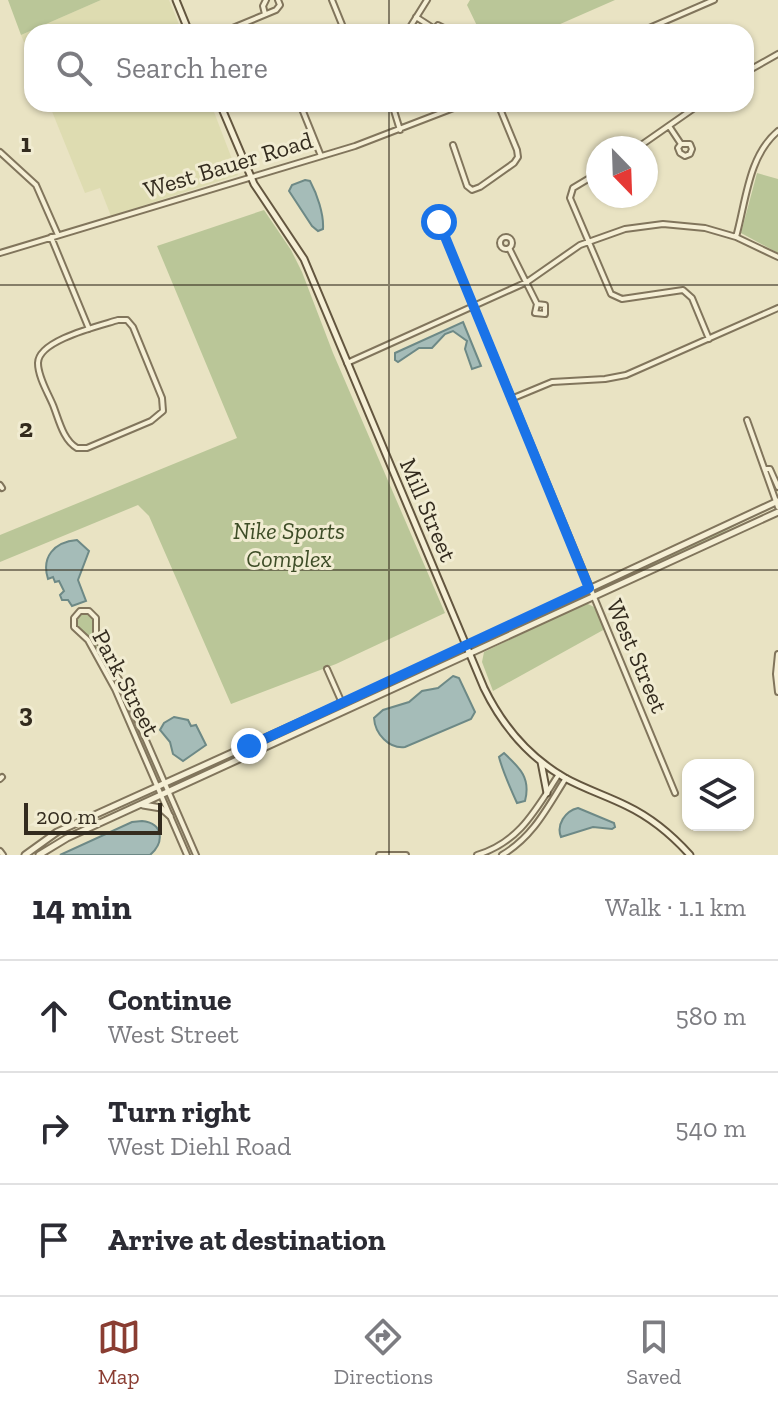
<!DOCTYPE html>
<meta charset="utf-8">
<style>
:root{--surface:#fff;--page:#f7f7f7;--text:#2b2b33;--muted:#7c7c81;--line:#e1e1e2;--accent:#8a3d32}
body{margin:0;font-family:"Zilla Slab",serif;background:var(--page);color:var(--text)}
.controls{position:absolute;right:24px;bottom:24px;display:grid;overflow:hidden;border-radius:16px;box-shadow:0 2px 6px #0004}
.controls button{width:72px;height:72px;display:grid;place-items:center;padding:0;border:0;border-bottom:2px solid var(--line);background:var(--surface);color:var(--text);font:40px sans-serif}
.compass{position:absolute;left:586px;top:136px;width:72px;height:72px;border-radius:50%;background:var(--surface);box-shadow:0 2px 6px #0004;rotate:157deg}
.scale{position:absolute;left:24px;bottom:20px;width:138px;box-sizing:border-box;padding-left:8px;border:4px solid #332b1e;border-top:0;font-size:22px;line-height:28px;white-space:nowrap;color:#332b1e;-webkit-text-stroke:6px #f1ecd2;paint-order:stroke}
.stop{position:absolute;width:24px;height:24px;margin:-18px;border:6px solid #1a73e8;border-radius:50%;background:#fff}
.stop.end{background:#1a73e8;border-color:#fff;box-shadow:0 2px 8px #0008}
.list{margin:0;padding:0;list-style:none}
h2{display:flex;justify-content:space-between;align-items:center;height:104px;margin:0;padding:0 32px;font-size:34px}
h2 small{font-size:26px;font-weight:400;color:var(--muted)}
.list li{display:grid;grid-template-columns:52px 1fr auto;gap:24px;align-items:center;box-sizing:border-box;height:112px;padding:0 32px;border-top:2px solid var(--line)}
.list b{display:block;font-size:30px;white-space:nowrap}
.list p{margin:0;font-size:26px;white-space:nowrap;color:var(--muted)}
.list em{font-size:26px;font-style:normal;color:var(--muted)}
.icon{flex:none;width:44px;height:44px;fill:none;stroke:currentColor;stroke-width:2;stroke-linecap:round;stroke-linejoin:round}
.map{position:relative;flex:none;width:778px;height:855px;overflow:hidden}
.search{position:absolute;background:var(--surface);box-shadow:0 2px 6px #0004;left:24px;right:24px;top:24px;height:88px;display:flex;align-items:center;gap:20px;box-sizing:border-box;padding:0 28px;border-radius:24px;color:var(--muted);font-size:30px}
.sheet{height:440px;background:var(--surface)}
nav{display:flex;justify-content:space-around;align-items:center;box-sizing:border-box;height:112px;border-top:2px solid var(--line);background:var(--surface);font-size:22px;color:var(--muted)}
nav a{display:grid;justify-items:center;gap:4px}
nav .on{color:var(--accent)}
.map>svg:first-child{display:block}
.farmland{fill:#dedcb1}
.green{fill:#bac698}
.water{fill:#a5bcb8;stroke:#6d8986;stroke-width:2}
.lines{fill:none;stroke-linecap:round;stroke-linejoin:round}
.minor-casing{stroke:#81755c;stroke-width:8}
.tertiary-casing{stroke:#81755c;stroke-width:9}
.secondary-casing{stroke:#63563f;stroke-width:9}
.minor{stroke:#f5efd5;stroke-width:4}
.tertiary{stroke:#f5efd5;stroke-width:5}
.secondary{stroke:#f5efd5;stroke-width:5}
.route{stroke:#1a73e8;stroke-width:10}
.grid{fill:none;stroke:#332b1e;stroke-width:2;stroke-opacity:0.55}
.labels{text-anchor:middle;stroke-width:6;stroke-linejoin:round;paint-order:stroke}
.street-label{font-size:24px;fill:#332b1e;stroke:#f1ecd2}
.park-label{font-size:24px;font-style:italic;fill:#3e4d27;stroke:#f1ecd2}
.grid-label{font-size:26px;text-anchor:middle;font-weight:bold;fill:#332b1e;stroke:#f1ecd2;stroke-width:6;stroke-linejoin:round;paint-order:stroke}
</style>
<div class="map">
<svg width="778" height="855" viewBox="0 0 778 855">
<rect width="100%" height="100%" fill="#e9e3c3"/>
<path class="farmland" d="M101,0h68l13,32h-150v29l-11,-26z
M49,104h162l27,71 -127,41 -11,-28 -15,5z"/>
<path class="green" d="M8,0h93l-80,35z
M470,0h145l-73,32h-62l-13,-27z
M757,173l21,6v74l-37,-20z
M264,210l27,40 11,22 31,81 112,260 -109,51 -105,40 -82,-188 -11,-11 -138,57v-27l237,-97 -80,-192z
M767,508l-61,34 -105,48 61,-33z
M586,603l8,4 11,22 -112,62 -11,-29 2,-10z
M82,613l9,1 3,5 2,22 21,44 -22,-38 -18,-21v-8z"/>
<path class="water" d="M305,180l5,1c7,13 14,33 13,48l-5,2 -6,-5 -23,-35 3,-6z
M463,322l18,44 -9,3 -7,-20 2,-8 -14,-10 -8,3 -13,14h-13l-21,14 -3,-2v-7z
M77,540l12,11 -11,29 8,21 -14,5 -4,-6h-6l-2,-5 4,-4 -5,-10 -4,1 -2,-5 -5,2c-7,-22 6,-37 29,-39z
M453,676l6,2 16,34 -4,7 -66,28c-16,2 -30,-13 -31,-29l9,-8 26,-8 13,-11 16,-3z
M174,717l14,3 3,6 5,-1 10,20 -23,16 -10,-7 -3,-12 -10,-12 4,-7z
M504,753c16,15 27,25 21,48l-8,2c-5,-11 -15,-34 -18,-46z
M578,808l36,15 1,4 -3,2 -19,-2 -32,10c-5,-12 4,-26 17,-29z
M142,821c21,2 23,21 8,34h-90l72,-33z"/>
<g class="lines">
<g class="minor-casing">
<path id="minor" d="M332,0l13,32
M265,14l-2,-8 3,-6
M416,17l17,11
M223,32l53,-22 4,-5 -2,-5
M407,32l20,-32
M432,32l6,-7 6,3 1,4
M640,32l74,-32
M746,72l32,-18
M300,104l21,52
M392,104l8,26
M576,104l5,3 5,-3
M669,126l12,18 -3,4 2,5 5,3 5,-2 2,-5 -2,-5h-9
M453,145l14,41 5,4 8,-3 34,-24 4,-6 -1,-7 -19,-46
M637,148l63,-44
M0,152l36,33 22,50
M598,173l-25,15 -3,10 41,96 11,5 61,-9 9,8 17,41
M439,222l236,571
M51,237l38,92
M736,237c10,-35 12,-81 42,-106
M500 243a6 6 0 1 1 12 0a6 6 0 1 1-12 0Z
M509,248l28,56 -2,9 10,1v-9l-8,-1
M0,253l355,-107 109,-42
M118,320h9l6,7 29,71 1,13 -12,10 -64,27h-10c-14,-8 -18,-28 -24,-43 -5,-12 -15,-28 -15,-42 0,-23 61,-37 80,-43z
M347,363l180,-81 53,-37 45,-16 38,-5 42,4 31,9 42,20
M511,399l41,-17 53,-3 21,-4 152,-67
M747,420l31,87
M766,469h4l8,18
M0,485l2,3
M778,654l-2,20 2,18
M327,669l15,34
M0,779l2,-2
M0,851l3,4
M187,855l-72,-166 -27,-49 -14,-13v-9l6,-7h9l7,7v18l26,49 74,170
M379,855h27
M477,855c43,-13 59,-46 82,-81
M502,855c31,-18 45,-47 64,-77"/>
</g>
<g class="tertiary-casing">
<path id="tertiary" d="M143,805l18,3 9,8
M25,855l32,-23 345,-156 376,-175
M39,855l28,-17 711,-326"/>
</g>
<g class="secondary-casing">
<path id="secondary" d="M176,0l13,32
M220,104l34,80 50,75 180,429c18,37 45,69 81,90 20,11 42,18 62,28 25,12 45,29 63,49
M541,762l6,31"/>
</g>
<use href="#minor" class="minor"/>
<use href="#tertiary" class="tertiary"/>
<use href="#secondary" class="secondary"/>
</g>
<g class="lines">
<path class="route" d="M249,746l340,-158 -150,-366"/>
</g>
<path class="grid" d="M389,0v32M389,104v751M0,285h778M0,570h778"/>
<g class="labels">
<g class="street-label">
<text transform="translate(228 165) rotate(-17)" y="8">West Bauer Road</text>
<text transform="translate(428 510) rotate(67)" y="8">Mill Street</text>
<text transform="translate(637 656) rotate(67)" y="8">West Street</text>
<text transform="translate(126 683) rotate(62)" y="8">Park Street</text>
</g>
<g class="park-label">
<text x="289" y="539">Nike Sports<tspan x="289" dy="28">Complex</tspan></text>
</g>
</g>
<g class="grid-label">
<text x="26" y="152">1</text>
<text x="26" y="437">2</text>
<text x="26" y="722">3</text>
</g>
</svg>
<div class="controls">
<button><svg class="icon" aria-label="layers" viewBox="0 0 24 24"><path d="M12 4l9 5-9 5-9-5zM3 14l9 5 9-5"/></svg></button>
</div>
<svg class="compass" viewBox="-18 -18 36 36"><path d="M0-13l5 13h-10z" fill="#e53935"/><path d="M0 13l5-13h-10z" fill="#7c7c81"/></svg>
<div class="scale">200 m</div>
<div class="stop" style="left:439px;top:222px"></div>
<div class="stop end" style="left:249px;top:746px"></div>
<div class="search"><svg class="icon" aria-label="search" viewBox="0 0 24 24"><circle cx="10" cy="10" r="6"/><path d="M15 15l6 6"/></svg>Search here</div>
</div>
<section class="sheet">
<h2>14 min<small>Walk · 1.1 km</small></h2>
<ul class="list">
<li><svg class="icon" aria-label="ahead" viewBox="0 0 24 24"><path d="M12 20V5M6 11l6-6 6 6"/></svg><div><b>Continue</b><p>West Street</p></div><em>580 m</em></li>
<li><svg class="icon" aria-label="right" viewBox="0 0 24 24"><path d="M7 20v-9h11M14 6l5 5-5 5"/></svg><div><b>Turn right</b><p>West Diehl Road</p></div><em>540 m</em></li>
<li><svg class="icon" aria-label="arrive" viewBox="0 0 24 24"><path d="M6 21V4h12l-3 4 3 4H6"/></svg><div><b>Arrive at destination</b></div></li>
</ul>
</section>
<nav>
<a class="on"><svg class="icon" aria-label="map" viewBox="0 0 24 24"><path d="M3 6l6-2 6 2 6-2v14l-6 2-6-2-6 2zM9 4v14M15 6v14"/></svg>Map</a>
<a><svg class="icon" aria-label="directions" viewBox="0 0 24 24"><path d="M12 3l9 9-9 9-9-9zM9 14v-3h6M13 9l2 2-2 2"/></svg>Directions</a>
<a><svg class="icon" aria-label="saved" viewBox="0 0 24 24"><path d="M7 4h10v16l-5-4-5 4z"/></svg>Saved</a>
</nav>
